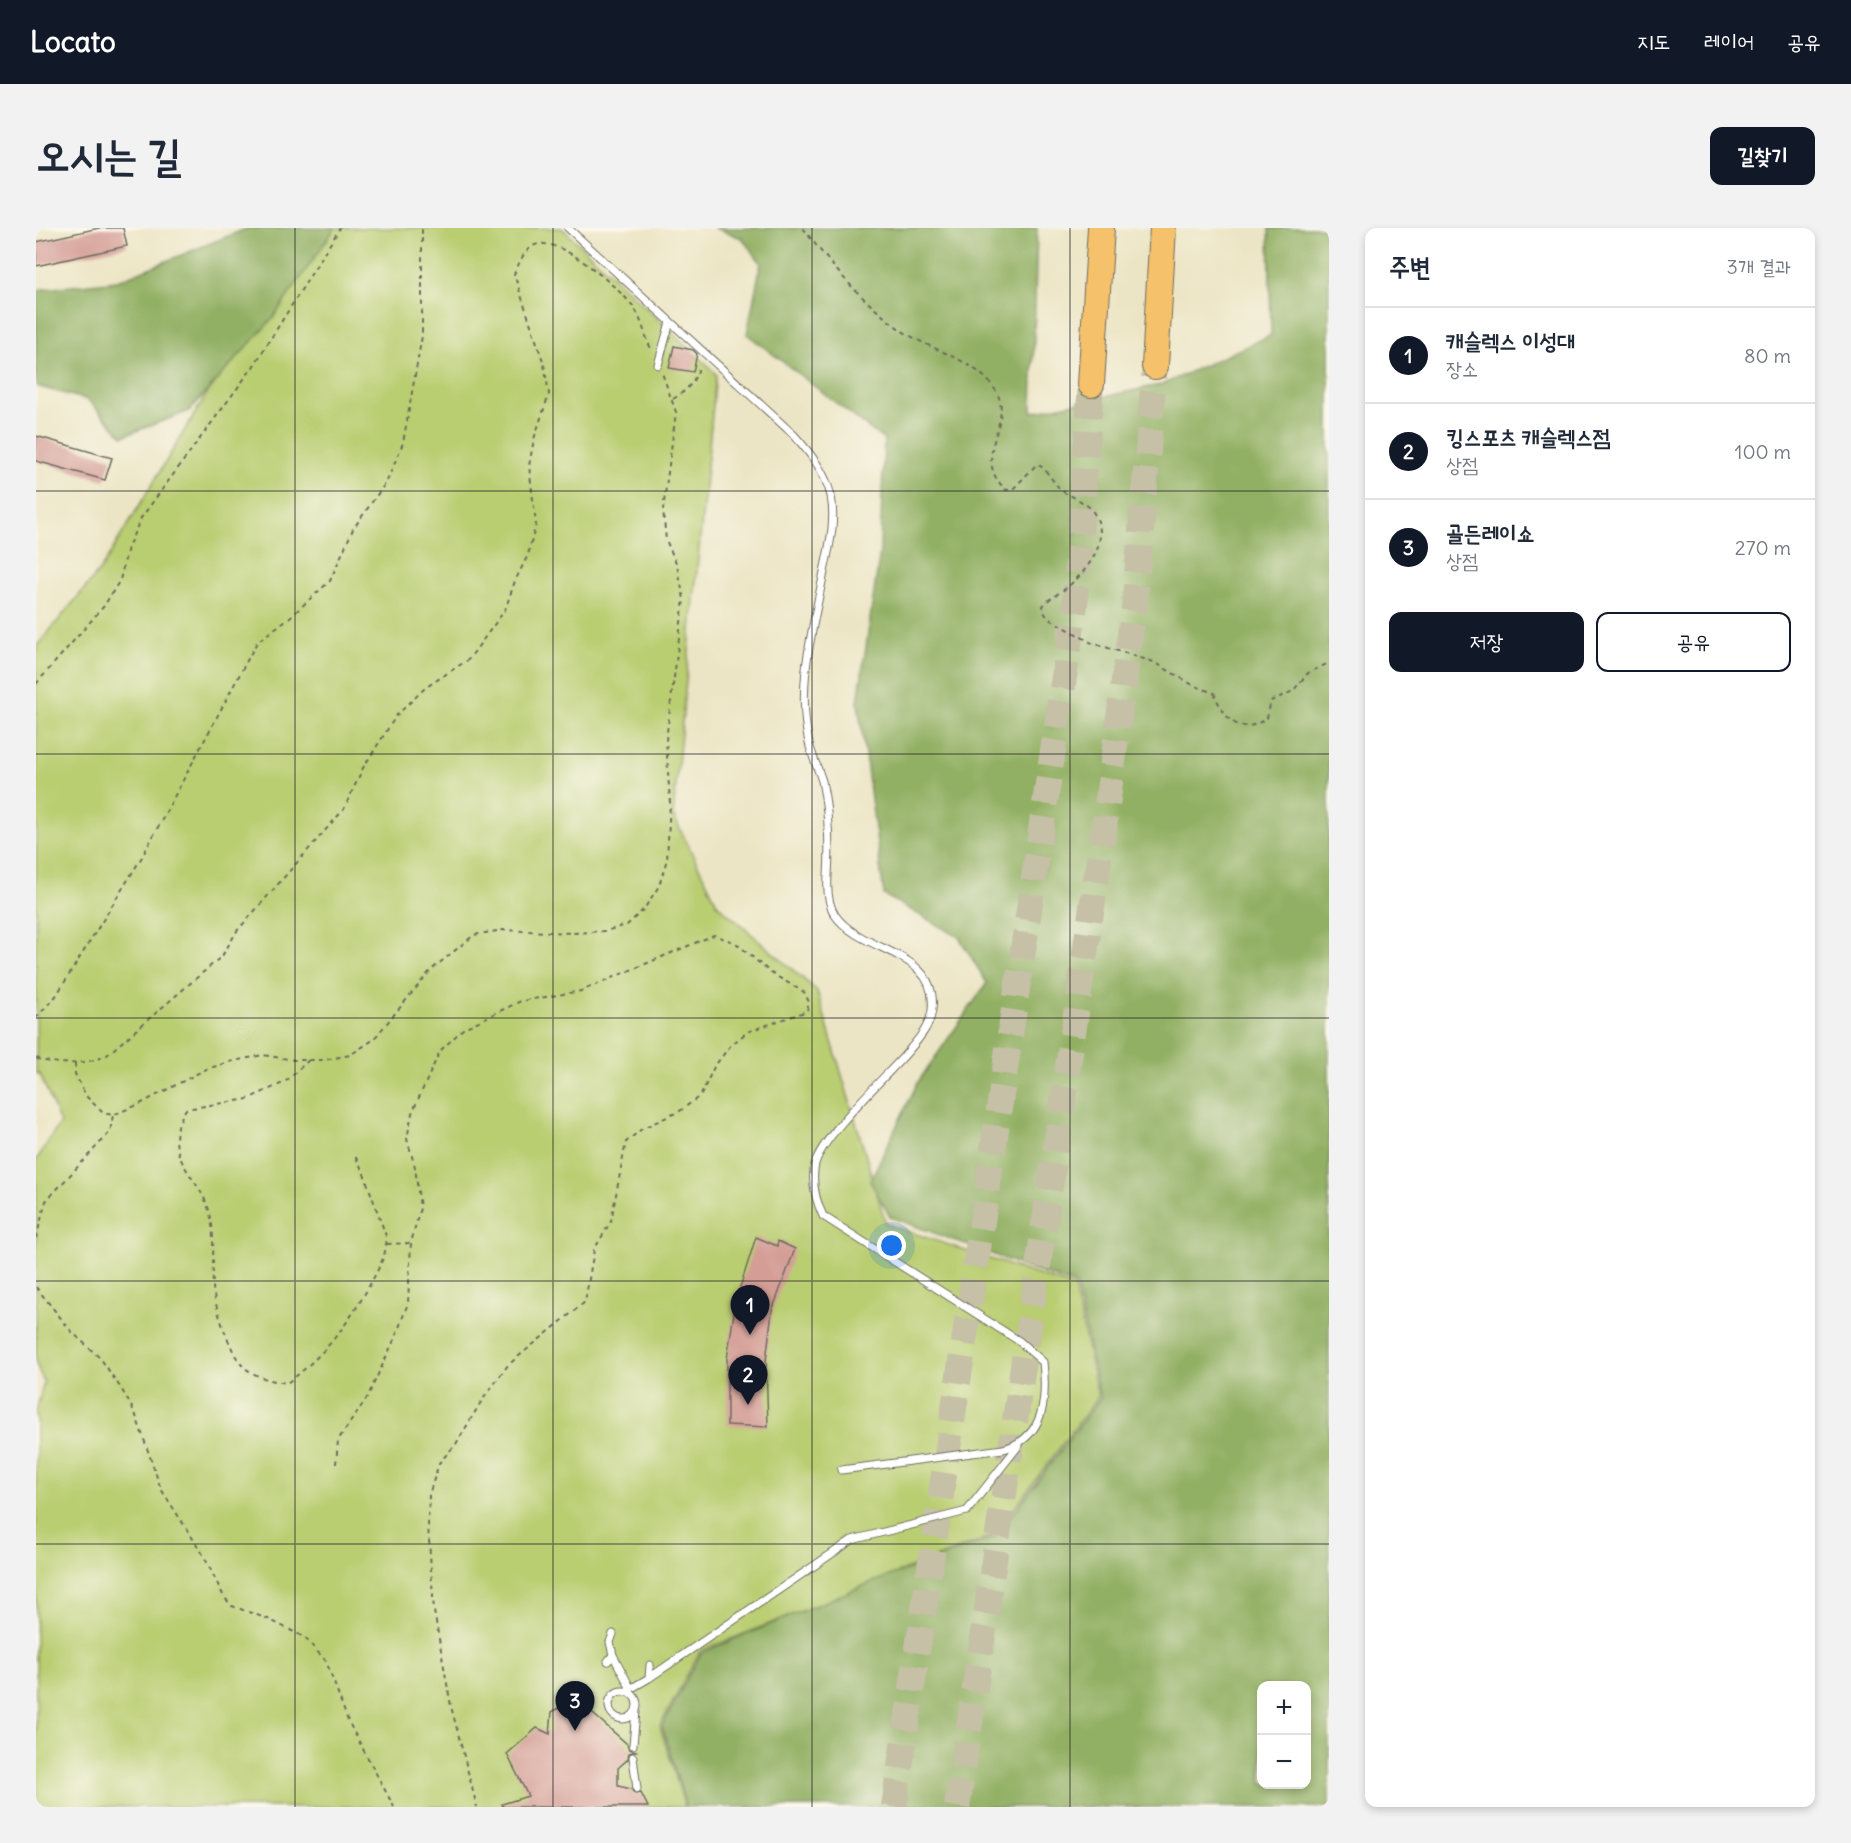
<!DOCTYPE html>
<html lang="ko">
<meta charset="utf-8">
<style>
:root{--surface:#fff;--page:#f2f2f3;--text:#1f2937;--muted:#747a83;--line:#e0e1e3;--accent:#111827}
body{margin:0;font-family:Delius,"Poor Story",sans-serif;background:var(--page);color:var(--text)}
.controls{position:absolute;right:18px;bottom:18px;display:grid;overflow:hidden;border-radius:12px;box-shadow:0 3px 9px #0003}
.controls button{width:54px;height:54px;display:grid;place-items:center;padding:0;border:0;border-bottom:2px solid var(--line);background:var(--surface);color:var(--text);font:30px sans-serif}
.you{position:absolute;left:856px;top:1018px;width:21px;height:21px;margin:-15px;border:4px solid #fff;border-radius:50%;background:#1a73e8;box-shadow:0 0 0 9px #1a73e833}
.badge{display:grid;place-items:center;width:39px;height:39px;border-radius:50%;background:var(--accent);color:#fff;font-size:20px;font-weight:700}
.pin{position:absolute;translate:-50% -50px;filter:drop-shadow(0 2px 3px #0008)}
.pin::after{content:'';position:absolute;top:32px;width:21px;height:18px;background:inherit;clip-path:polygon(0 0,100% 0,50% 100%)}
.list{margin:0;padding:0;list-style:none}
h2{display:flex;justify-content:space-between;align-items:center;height:78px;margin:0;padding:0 24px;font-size:26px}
h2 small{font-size:20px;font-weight:400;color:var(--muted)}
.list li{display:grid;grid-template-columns:39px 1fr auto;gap:18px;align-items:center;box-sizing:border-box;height:96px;padding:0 24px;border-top:2px solid var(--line)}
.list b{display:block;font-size:22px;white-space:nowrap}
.list p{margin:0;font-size:20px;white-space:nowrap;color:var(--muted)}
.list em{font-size:20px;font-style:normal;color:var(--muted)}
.actions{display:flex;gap:12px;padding:18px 24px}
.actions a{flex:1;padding:14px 0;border:2px solid var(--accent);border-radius:12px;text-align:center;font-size:21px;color:var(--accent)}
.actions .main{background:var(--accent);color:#fff}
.map{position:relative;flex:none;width:1293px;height:1579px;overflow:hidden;border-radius:12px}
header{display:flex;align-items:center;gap:36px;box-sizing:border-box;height:84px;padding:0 30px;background:var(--accent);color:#fff}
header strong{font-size:28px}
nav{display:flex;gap:33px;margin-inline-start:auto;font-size:21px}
.intro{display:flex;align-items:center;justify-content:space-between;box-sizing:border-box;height:144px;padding:0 36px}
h1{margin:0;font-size:42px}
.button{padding:15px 27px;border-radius:12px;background:var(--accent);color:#fff;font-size:21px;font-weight:700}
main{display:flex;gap:36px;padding:0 36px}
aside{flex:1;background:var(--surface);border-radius:12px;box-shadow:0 3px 9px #0003}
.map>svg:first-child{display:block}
.green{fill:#b9cd71;stroke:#727c4e;stroke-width:1.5}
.forest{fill:#92b063;stroke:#5e6e47;stroke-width:1.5;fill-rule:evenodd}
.building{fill:#d49e96}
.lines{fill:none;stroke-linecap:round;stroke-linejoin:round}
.motorway-tunnel{stroke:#c5c0a6;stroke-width:26;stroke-dasharray:26 13;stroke-linecap:butt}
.service-casing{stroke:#6f6c61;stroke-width:9}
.motorway-casing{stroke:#6f6c61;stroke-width:28}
.path{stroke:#6f6c61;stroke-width:2;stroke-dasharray:4.5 4.5;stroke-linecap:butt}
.service{stroke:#fff;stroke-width:7}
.motorway{stroke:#f5c16b;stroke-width:26}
.grid{fill:none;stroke:#2b2b2b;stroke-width:1.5;stroke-opacity:0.55}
</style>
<header>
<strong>Locato</strong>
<nav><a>지도</a><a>레이어</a><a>공유</a></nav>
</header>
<div class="intro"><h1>오시는 길</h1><a class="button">길찾기</a></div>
<main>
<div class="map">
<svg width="1293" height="1579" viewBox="0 0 1293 1579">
<rect width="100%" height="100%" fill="#fbf7ec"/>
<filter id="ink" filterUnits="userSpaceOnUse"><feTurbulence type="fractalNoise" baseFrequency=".0167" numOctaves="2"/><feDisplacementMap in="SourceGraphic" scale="12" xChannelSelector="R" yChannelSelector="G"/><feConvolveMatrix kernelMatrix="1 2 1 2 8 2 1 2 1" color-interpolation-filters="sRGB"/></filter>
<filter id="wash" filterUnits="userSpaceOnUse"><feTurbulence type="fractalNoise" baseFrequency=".008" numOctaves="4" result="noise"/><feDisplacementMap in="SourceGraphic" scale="24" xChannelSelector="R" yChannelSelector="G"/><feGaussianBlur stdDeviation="1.35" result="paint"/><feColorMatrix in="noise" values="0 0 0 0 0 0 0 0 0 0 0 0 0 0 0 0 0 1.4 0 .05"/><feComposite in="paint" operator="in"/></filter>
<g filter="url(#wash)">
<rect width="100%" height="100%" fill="#ece5c5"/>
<path class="green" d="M291,0h235l154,146 -43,441 45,90 99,86 69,233 188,63 24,110 -104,138 -294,116 -40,75 25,81h-649v-395l8,-30 -8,-18v-203l24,-38 -20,-49 -4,-1v-426l65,-78 105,-174 96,-129z"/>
<path class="forest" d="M212,0h87l-62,90 -84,93 -66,25 -35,-36 -52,-14v-96l81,-9z
M679,0h322l-5,184 132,-28 107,-49 -2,-107h60v1579h-643l-24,-81 39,-73 169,-70 125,-46 105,-139 -24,-113 -186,-68 -20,-36 48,-99 69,-99 -28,-46 -75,-42 -26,-193 22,-151 4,-111 -137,-106 14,-71 -19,-25zM1226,1458h44v98h-44z"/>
<g id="blocks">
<path class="building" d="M63,0h24l4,18 -91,20v-24z
M638,118l19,4 4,4 -4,18 -24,-4z
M0,208l76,22 -7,22 -69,-19z
M720,1009l21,9 1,-5 17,8 -23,62 -6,50 2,66 -41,-2v-66l9,-59z
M539,1470l52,46 2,5 7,2 -7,2 -1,6 -10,9v18l13,3 4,5 6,-1 7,14h-145l-1,-3 26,-8 -21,-42 30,-26 13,6 2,-22z"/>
</g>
</g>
<g filter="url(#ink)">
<use href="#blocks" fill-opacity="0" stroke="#6f6c61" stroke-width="1.5"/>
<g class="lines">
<path class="motorway-tunnel" d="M858,1579l181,-1203 16,-220
M921,1579l148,-987 30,-220 20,-234"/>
<g class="service-casing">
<path id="service" d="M532,0l226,207c16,18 31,36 37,61 5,26 -2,51 -7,76 -11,56 -28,114 -15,171 3,13 9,25 13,38 7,32 8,63 6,95 -1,13 0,28 7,39 27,39 104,35 97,95 -2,18 -17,33 -28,46 -20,22 -83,82 -89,108 -4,19 0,35 8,52l196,125 24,21c4,37 2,76 -40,87l-162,21
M622,137l12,-43
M577,1427l18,34
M572,1433l5,-6 -3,-13 3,-8
M613,1450l1,-13
M573 1477a14 14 0 1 1 28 0a14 14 0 1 1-28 0Z
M589,1464l24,-14 203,-138 115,-29 52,-66
M597,1517l3,-34
M597,1529l4,32"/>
</g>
<g class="motorway-casing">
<path id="motorway" d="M1119,138l8,-138
M1055,156l10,-156"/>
</g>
<path class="path" d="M767,0c28,38 60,74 98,102 28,20 72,28 93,58 24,33 -26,67 12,102l7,-1 24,-25c12,6 16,21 28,29 8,4 17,8 24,14 27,29 -1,64 -24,82 -8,6 -16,9 -22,17l2,8 5,5 42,24 62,19 39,23 21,8c11,27 25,44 53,25l4,-17 22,-10 15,-18 21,-10
M637,171c15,-9 22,-18 27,-34
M0,456l68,-78 16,-26 8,-33 13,-29 112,-151 87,-139
M0,790l20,-22 86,-139 115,-215 33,-25 40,-36 23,-52 34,-48 16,-38 19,-107v-108
M0,830c21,8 51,7 71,-3l115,-99 15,-25 107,-122 19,-41 33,-52 29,-28 44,-29 36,-49 10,-29 13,-26 8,-31 -7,-58 5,-27 15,-45 -5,-30 -30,-90c5,-10 10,-25 21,-29 25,-10 83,43 98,61 8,11 12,30 18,43
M273,832l-24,22 -37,17 -62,10c-30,49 17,66 25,109 4,22 1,47 2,69 1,18 17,64 28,77 12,13 30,17 46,19 39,-29 63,-61 86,-104 7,-13 15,-28 13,-43l-23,-65 -9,-17
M39,835v11l11,22 17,17 10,2 27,-11 64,-34 25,-8 34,-7 31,5h30l26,-5 23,-15 58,-70 43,-35 29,-5 70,3 32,-2 22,-6 17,-16 15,-23 8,-27 3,-56 -4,-63 18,-141 -7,-34 -11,-25 -3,-30 13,-98 -14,-39
M0,1010l10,-37 64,-69 3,-17
M351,1016l24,-1
M0,1059l35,44 30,28 21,31 13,23 26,76 43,67 20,41 8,9 36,13 36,18 22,24 22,60 46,86
M300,1236l2,-24 29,-42 29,-62 12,-33 3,-60 9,-35 -5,-41 -8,-28 5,-26 28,-62 24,-23 57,-27 60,-10 133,-56 22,8 35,30 33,19 5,10 -2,9 -60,21 -17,14 -16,21 -13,28 -21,16 -37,17 -17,14 -15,79 -17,29 -9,52 -77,63 -27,37 -25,42 -17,19 -10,32 -1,31 6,85 17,95 26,101"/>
<use href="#service" class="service"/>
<use href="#motorway" class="motorway"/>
</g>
</g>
<path class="grid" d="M259,0v1579M517,0v1579M776,0v1579M1034,0v1579M0,263h1293M0,526h1293M0,790h1293M0,1053h1293M0,1316h1293"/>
</svg>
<div class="controls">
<button>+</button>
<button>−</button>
</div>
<div class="you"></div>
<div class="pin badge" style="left:714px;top:1107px">1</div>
<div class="pin badge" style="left:712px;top:1177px">2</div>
<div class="pin badge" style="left:539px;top:1503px">3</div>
</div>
<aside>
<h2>주변<small>3개 결과</small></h2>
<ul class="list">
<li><span class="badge">1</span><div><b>캐슬렉스 이성대</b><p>장소</p></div><em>80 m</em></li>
<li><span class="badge">2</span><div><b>킹스포츠 캐슬렉스점</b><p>상점</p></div><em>100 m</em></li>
<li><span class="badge">3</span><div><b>골든레이쇼</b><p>상점</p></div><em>270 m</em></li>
</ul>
<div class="actions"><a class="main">저장</a><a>공유</a></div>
</aside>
</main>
